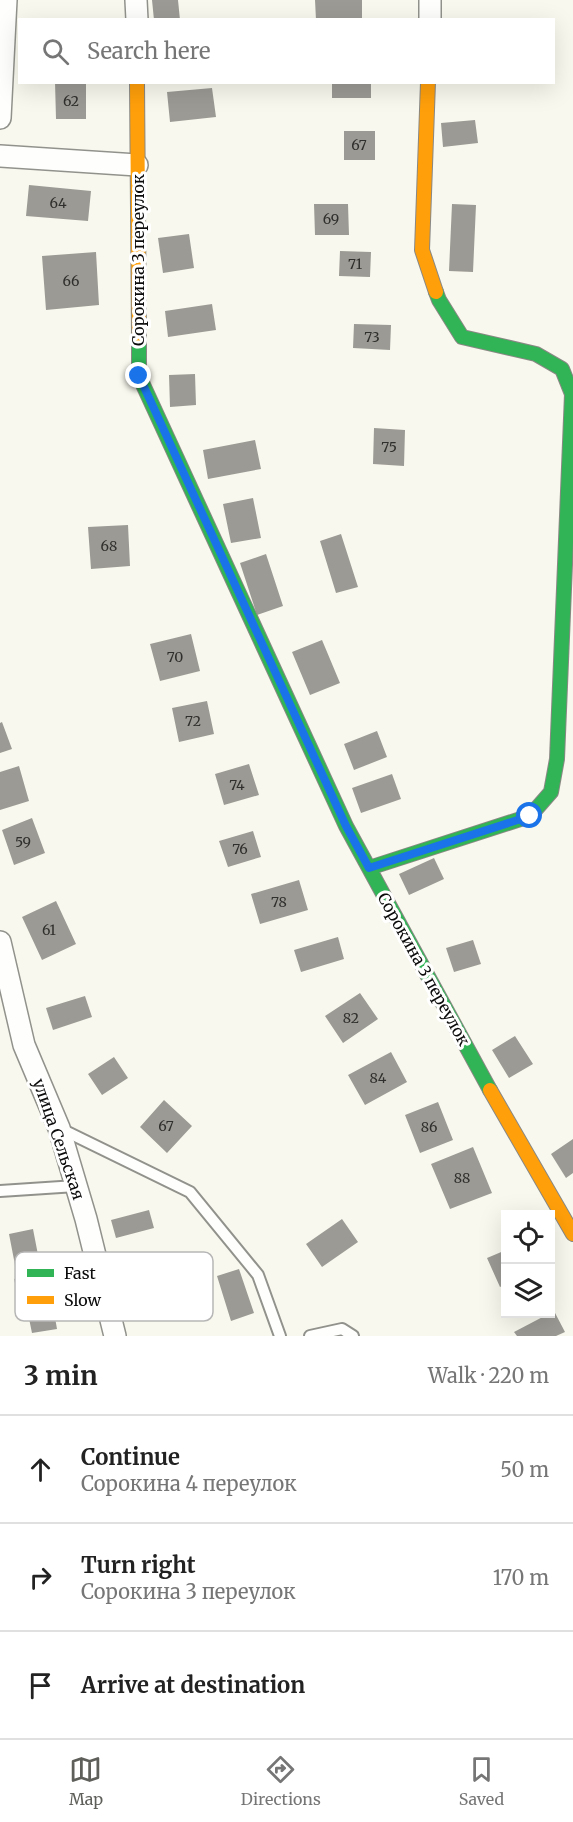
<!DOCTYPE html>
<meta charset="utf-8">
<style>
:root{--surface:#fff;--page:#f2f2f2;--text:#222;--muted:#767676;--line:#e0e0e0;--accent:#5e5e5a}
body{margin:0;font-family:Merriweather,serif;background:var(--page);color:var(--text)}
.controls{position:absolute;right:18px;bottom:18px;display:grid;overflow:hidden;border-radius:0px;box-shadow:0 6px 24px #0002}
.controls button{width:54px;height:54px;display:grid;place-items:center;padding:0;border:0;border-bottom:2px solid var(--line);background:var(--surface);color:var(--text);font:30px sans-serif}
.stop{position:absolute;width:18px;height:18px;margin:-14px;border:4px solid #1a73e8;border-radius:50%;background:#fff}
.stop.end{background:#1a73e8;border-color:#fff;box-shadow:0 2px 6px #0008}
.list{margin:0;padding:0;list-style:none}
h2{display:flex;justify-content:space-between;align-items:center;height:78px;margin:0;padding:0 24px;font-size:26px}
h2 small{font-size:20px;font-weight:400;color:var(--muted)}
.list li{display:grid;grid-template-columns:39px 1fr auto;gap:18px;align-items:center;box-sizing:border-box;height:108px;padding:0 24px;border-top:2px solid var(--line)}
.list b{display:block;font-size:22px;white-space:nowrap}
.list p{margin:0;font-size:20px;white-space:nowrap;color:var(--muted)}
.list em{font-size:20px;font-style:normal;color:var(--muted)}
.icon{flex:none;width:33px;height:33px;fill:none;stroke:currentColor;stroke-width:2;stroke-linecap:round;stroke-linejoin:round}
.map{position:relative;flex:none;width:573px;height:1336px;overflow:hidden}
.search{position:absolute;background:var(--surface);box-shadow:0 6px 24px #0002;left:18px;right:18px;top:18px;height:66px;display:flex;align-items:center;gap:15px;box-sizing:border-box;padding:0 21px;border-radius:0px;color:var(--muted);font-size:22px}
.sheet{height:402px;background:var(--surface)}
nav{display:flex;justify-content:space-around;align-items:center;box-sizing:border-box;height:84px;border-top:2px solid var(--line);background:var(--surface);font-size:16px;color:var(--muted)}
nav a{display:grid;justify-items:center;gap:3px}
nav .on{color:var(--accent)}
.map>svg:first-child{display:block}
.building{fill:#9c9a94}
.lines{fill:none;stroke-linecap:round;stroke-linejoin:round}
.lane-casing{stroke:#92928d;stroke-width:14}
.street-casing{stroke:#92928d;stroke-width:24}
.fast-casing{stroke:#898884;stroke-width:16}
.slow-casing{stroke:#898884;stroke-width:16}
.lane{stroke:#fefefc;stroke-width:10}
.street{stroke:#fefefc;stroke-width:21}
.fast{stroke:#30b455;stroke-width:14}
.slow{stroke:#ff9f0a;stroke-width:14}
.route{stroke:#1a73e8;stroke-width:8}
.labels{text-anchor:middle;stroke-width:6;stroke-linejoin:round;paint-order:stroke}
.number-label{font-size:14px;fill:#2f2f2d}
.street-label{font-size:16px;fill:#0b0b0b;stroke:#fff}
.key{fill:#fff;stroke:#b6b6b6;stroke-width:1.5}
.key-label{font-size:16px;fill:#0b0b0b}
</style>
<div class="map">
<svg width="573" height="1336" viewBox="0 0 573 1336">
<rect width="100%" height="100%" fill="#f9f8ee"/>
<path class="building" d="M152,0h26l2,20h-26z
M315,0h47v20h-46z
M55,82h31v37h-30z
M332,82h39v16h-39z
M212,88l4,29 -46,5 -3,-30z
M475,120l3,23 -35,4 -2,-24z
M344,131h31v29h-31z
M29,185l62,6 -3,30 -62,-5z
M314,204h34l1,31h-34z
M452,204l24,1 -3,67 -24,-1z
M189,234l5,34 -31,5 -5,-35z
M340,251l31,1 -1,25 -31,-1z
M96,252l3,53 -53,5 -4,-54z
M212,304l4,26 -48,7 -3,-26z
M354,324l37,1 -1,25 -37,-2z
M195,374l1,31 -26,2 -1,-32z
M374,428l31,2 -1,36 -31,-2z
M255,440l6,29 -53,10 -5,-29z
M253,498l8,40 -30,5 -8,-39z
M128,525l2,41 -39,3 -3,-42z
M341,534l17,53 -22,6 -16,-52z
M266,554l17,52 -26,9 -17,-52z
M191,634l9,37 -40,10 -10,-37z
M322,640l18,43 -30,12 -18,-43z
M207,701l7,33 -35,8 -7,-34z
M2,722l10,27 -12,4v-30z
M377,731l10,26 -33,13 -10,-26z
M249,764l10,31 -35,10 -9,-31z
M19,766l10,35 -29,9v-38z
M392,774l9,25 -40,14 -9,-25z
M32,818l13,35 -31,12 -12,-35z
M253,831l8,26 -33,10 -9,-26z
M434,858l10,21 -35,16 -10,-21z
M299,880l9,30 -48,14 -9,-30z
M56,901l20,43 -34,16 -20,-43z
M338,937l6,22 -43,13 -7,-22z
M473,940l8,24 -27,8 -8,-24z
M360,993l18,26 -35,24 -18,-27z
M85,996l7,21 -39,13 -7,-22z
M515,1036l18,28 -24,14 -17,-28z
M391,1052l16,30 -42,23 -17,-30z
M114,1057l14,21 -26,17 -14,-21z
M164,1100l28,26 -25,27 -27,-26z
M438,1102l15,38 -33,13 -15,-38z
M573,1139v34l-7,5 -15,-24z
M473,1147l19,46 -42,16 -19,-45z
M149,1210l5,18 -38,10 -5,-18z
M342,1219l16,23 -36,25 -16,-23z
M33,1229l6,31 -24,5 -6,-31z
M506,1250v34l-6,3 -13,-29z
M239,1269l15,44 -23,8 -14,-45z
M48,1272l3,17 -33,7 -4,-17z
M52,1300l5,29 -25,4 -6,-29z
M554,1311l11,21 -9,4h-39l-3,-4z"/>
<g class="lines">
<g class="lane-casing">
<path id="lane" d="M59,1128l131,64 68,83 22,61
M0,1191l76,-5
M310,1336l32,-7 11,7"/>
</g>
<g class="street-casing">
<path id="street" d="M136,0l1,20
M430,20v-20
M0,118l6,-118
M0,156l137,9
M0,942l24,103 35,83 27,91 29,117"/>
</g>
<g class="fast-casing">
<path id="fast" d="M139,336v40l207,450 144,264
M369,868l161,-52 21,-24 6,-33 15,-365 -10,-25 -26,-15 -74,-17 -23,-37 -3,-8"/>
</g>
<g class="slow-casing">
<path id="slow" d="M137,82l2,254
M428,82l-6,168 14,42
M490,1090l83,144"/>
</g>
<use href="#lane" class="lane"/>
<use href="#street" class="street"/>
<use href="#fast" class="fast"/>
<use href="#slow" class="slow"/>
</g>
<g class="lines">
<path class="route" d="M139,376l207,450 23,42 161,-52"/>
</g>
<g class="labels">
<g class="number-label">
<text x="71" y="106">62</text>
<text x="359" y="150">67</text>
<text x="58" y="208">64</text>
<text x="331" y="224">69</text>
<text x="355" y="269">71</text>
<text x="71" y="286">66</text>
<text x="372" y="342">73</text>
<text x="389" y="452">75</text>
<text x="109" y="551">68</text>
<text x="175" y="662">70</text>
<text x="193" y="726">72</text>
<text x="237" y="790">74</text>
<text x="23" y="847">59</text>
<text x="240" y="854">76</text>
<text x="279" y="907">78</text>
<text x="49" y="935">61</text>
<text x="351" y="1023">82</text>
<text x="378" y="1083">84</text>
<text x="166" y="1131">67</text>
<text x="429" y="1132">86</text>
<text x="462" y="1183">88</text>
</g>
<g class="street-label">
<text transform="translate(138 260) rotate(-90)" y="6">Сорокина 3 переулок</text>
<text transform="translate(424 969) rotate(61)" y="6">Сорокина 3 переулок</text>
<text transform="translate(59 1139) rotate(71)" y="6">улица Сельская</text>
</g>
</g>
<rect x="15" y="1252" width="198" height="69" rx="9" class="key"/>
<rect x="27" y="1269" width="27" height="8" fill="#30b455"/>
<rect x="27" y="1296" width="27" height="8" fill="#ff9f0a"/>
<g class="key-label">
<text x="64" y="1279">Fast</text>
<text x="64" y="1306">Slow</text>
</g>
</svg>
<div class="controls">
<button><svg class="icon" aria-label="locate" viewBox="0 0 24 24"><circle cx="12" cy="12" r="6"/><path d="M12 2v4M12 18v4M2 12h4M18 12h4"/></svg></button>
<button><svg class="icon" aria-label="layers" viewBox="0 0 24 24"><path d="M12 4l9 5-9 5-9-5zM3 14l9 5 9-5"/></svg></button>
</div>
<div class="stop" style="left:530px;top:816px"></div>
<div class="stop end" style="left:139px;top:376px"></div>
<div class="search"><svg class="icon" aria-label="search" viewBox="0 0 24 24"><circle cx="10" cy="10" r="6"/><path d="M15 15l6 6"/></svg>Search here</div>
</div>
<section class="sheet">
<h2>3 min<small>Walk · 220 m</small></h2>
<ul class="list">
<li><svg class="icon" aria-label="ahead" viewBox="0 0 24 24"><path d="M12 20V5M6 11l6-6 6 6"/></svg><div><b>Continue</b><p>Сорокина 4 переулок</p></div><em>50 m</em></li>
<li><svg class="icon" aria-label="right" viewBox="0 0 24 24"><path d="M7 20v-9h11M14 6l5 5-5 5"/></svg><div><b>Turn right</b><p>Сорокина 3 переулок</p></div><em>170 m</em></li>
<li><svg class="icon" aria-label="arrive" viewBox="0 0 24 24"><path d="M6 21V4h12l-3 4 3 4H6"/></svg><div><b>Arrive at destination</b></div></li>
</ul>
</section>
<nav>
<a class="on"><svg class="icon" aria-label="map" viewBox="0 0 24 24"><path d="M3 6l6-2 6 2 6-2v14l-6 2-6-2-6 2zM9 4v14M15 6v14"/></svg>Map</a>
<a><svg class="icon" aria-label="directions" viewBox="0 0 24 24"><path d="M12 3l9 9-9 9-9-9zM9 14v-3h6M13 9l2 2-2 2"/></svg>Directions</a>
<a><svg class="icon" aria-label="saved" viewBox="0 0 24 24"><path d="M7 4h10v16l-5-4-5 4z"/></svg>Saved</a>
</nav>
